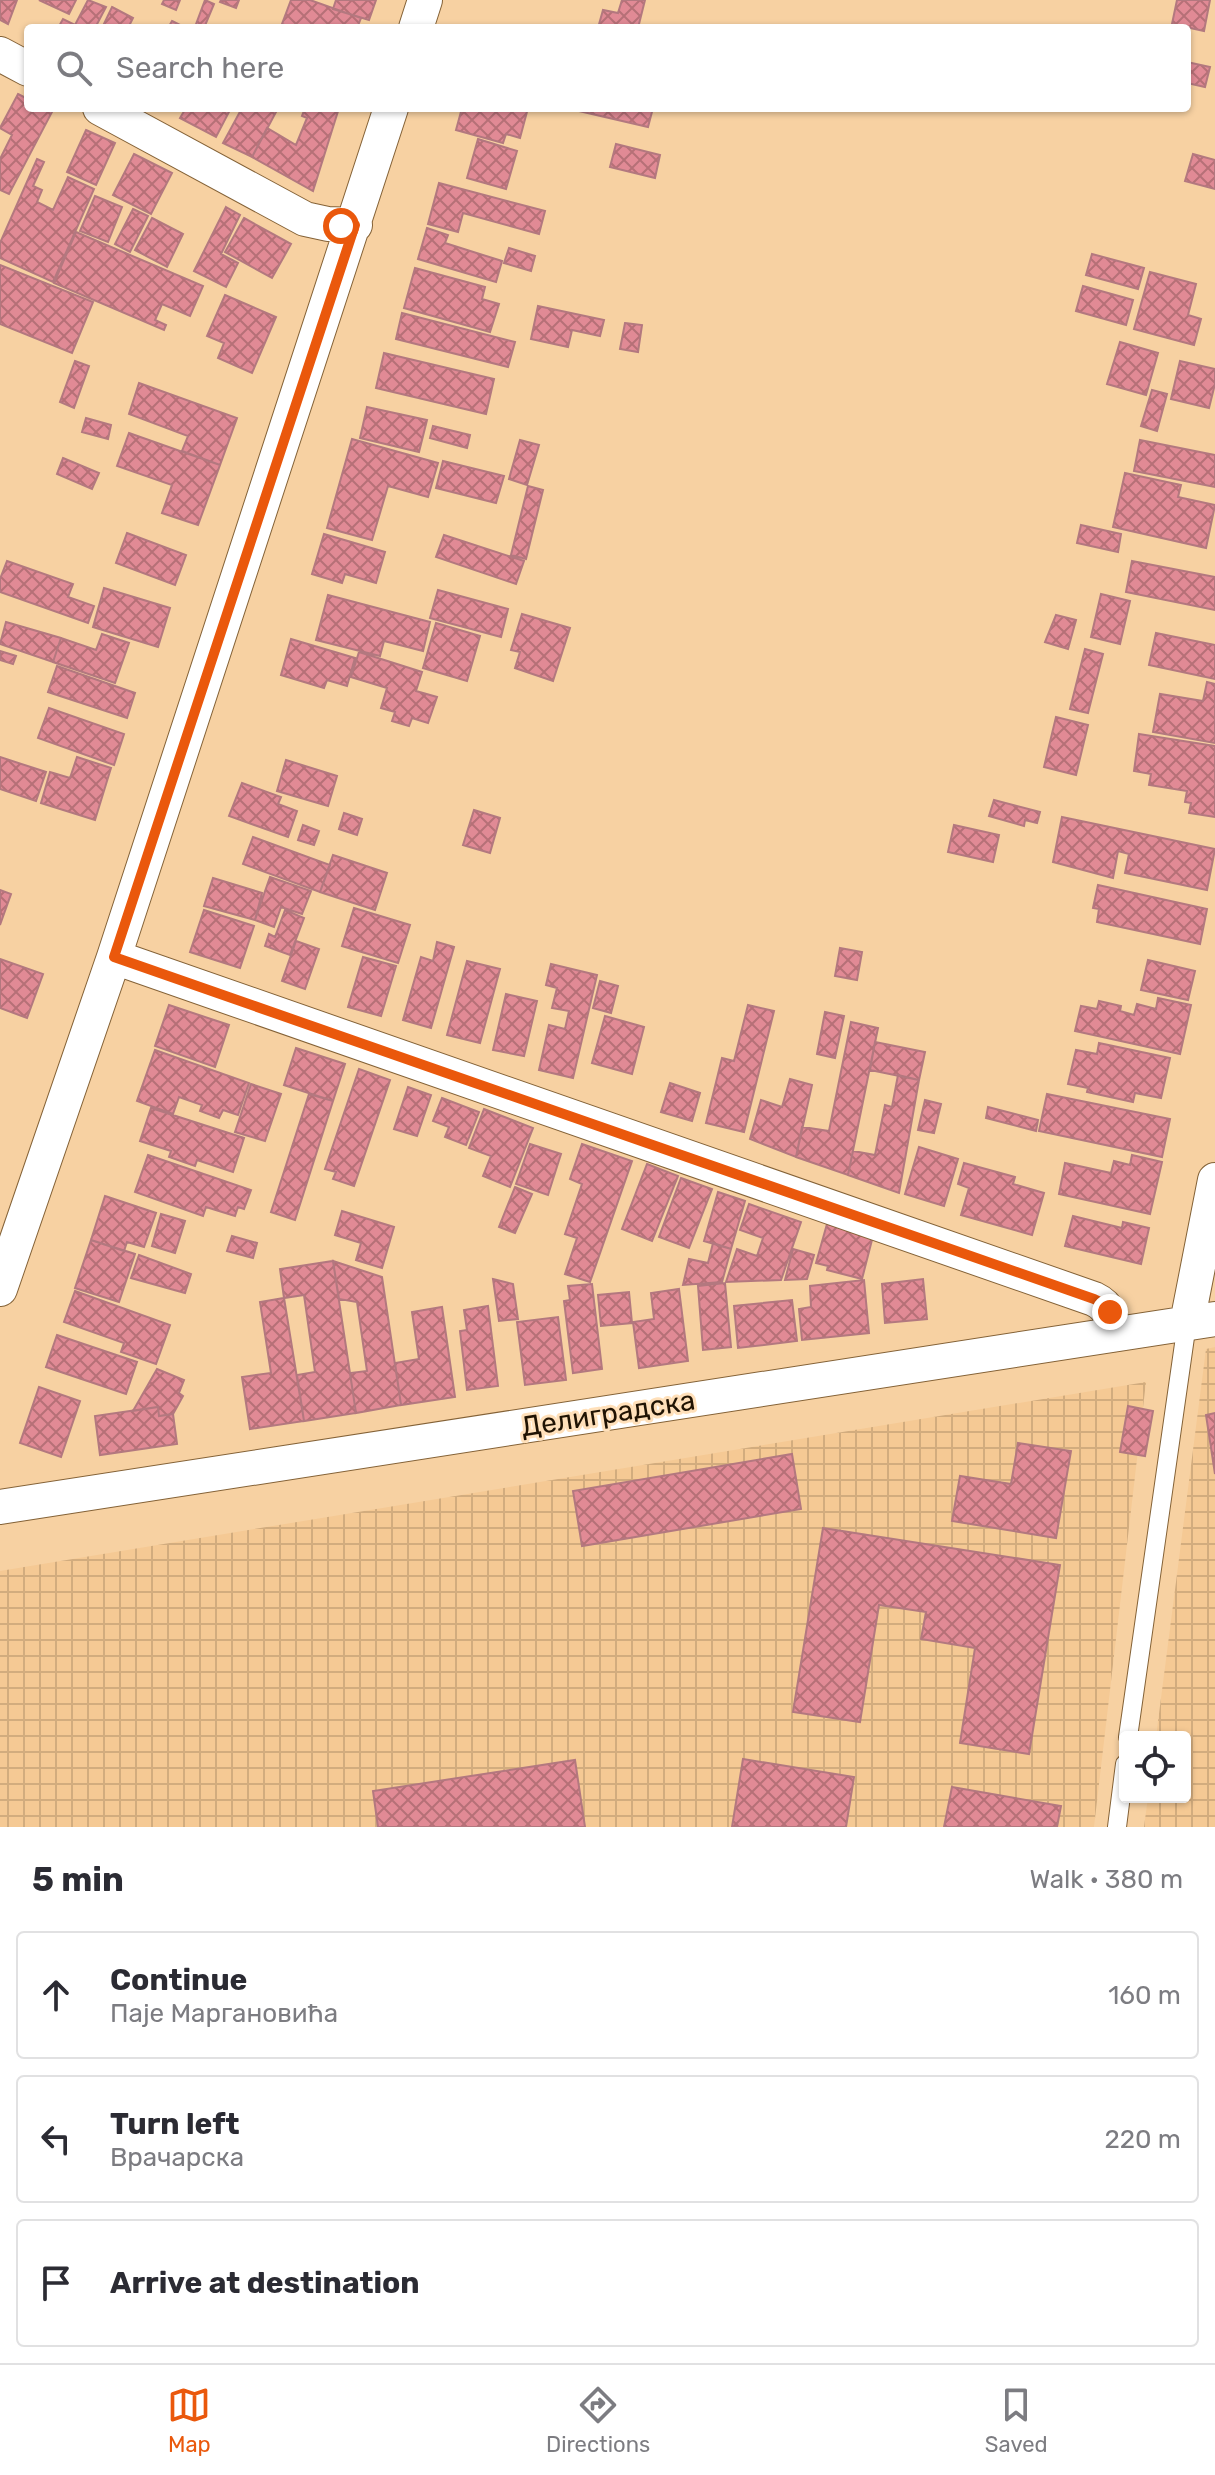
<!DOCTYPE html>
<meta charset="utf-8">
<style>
:root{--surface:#fff;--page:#f2f2f3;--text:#2b2b33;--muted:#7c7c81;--line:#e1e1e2;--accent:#ea580c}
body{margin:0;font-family:Rubik,sans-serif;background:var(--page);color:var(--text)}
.controls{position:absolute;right:24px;bottom:24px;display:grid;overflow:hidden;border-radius:8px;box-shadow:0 2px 6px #0004}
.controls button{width:72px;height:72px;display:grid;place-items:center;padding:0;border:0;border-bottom:2px solid var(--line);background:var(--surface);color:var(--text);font:40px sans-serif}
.stop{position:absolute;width:24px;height:24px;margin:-18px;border:6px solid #ea580c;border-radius:50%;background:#fff}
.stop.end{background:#ea580c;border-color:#fff;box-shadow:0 2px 8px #0008}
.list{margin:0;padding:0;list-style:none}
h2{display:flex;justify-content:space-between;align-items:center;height:104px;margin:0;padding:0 32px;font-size:34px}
h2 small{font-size:26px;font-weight:400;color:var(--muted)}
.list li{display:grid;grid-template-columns:52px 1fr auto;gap:24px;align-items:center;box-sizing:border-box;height:128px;margin:0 16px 16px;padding:0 16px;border:2px solid var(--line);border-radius:8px}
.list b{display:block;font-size:30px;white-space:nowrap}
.list p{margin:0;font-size:26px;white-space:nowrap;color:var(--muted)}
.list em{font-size:26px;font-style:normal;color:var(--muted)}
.icon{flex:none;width:44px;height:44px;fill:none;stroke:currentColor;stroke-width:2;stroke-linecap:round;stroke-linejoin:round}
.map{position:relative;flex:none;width:1215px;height:1827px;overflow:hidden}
.search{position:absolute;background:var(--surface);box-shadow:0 2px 6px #0004;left:24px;right:24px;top:24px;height:88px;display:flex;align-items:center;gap:20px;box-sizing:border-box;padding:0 28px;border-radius:8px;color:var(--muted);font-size:30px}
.sheet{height:536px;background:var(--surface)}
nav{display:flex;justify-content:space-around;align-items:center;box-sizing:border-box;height:112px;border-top:2px solid var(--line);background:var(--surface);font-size:22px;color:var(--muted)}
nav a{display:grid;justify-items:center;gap:4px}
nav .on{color:var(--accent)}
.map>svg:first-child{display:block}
.industrial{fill:url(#industrial-grid)}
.building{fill:url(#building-cross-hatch);stroke:#b3787f;stroke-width:2}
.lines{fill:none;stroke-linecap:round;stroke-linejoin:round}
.service-casing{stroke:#846237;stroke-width:20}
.minor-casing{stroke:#846237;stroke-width:36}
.service{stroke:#fff;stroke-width:18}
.minor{stroke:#fff;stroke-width:34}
.route{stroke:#ea580c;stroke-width:10}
.labels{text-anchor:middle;stroke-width:6;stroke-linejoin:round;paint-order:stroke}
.street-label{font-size:28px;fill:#201303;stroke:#ffe0ba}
</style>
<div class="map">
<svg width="1215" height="1827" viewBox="0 0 1215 1827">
<defs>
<pattern id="industrial-grid" width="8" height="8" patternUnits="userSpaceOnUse" patternTransform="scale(2)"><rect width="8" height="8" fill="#f5c994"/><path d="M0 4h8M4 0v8" fill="none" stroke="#d2ac7e"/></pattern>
<pattern id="building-cross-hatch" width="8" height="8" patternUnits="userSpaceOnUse" patternTransform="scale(2)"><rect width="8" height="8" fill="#e18a95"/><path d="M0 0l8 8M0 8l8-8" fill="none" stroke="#b67077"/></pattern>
</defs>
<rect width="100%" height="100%" fill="#f7d1a2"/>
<path class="industrial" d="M1215,1347v480h-71l4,-30h37v-60h-29l50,-388z
M1146,1382l-52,445h-1094v-256z"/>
<path class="building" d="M0,0h17l-9,24 -8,-4z
M39,0h37l-7,14z
M88,0l18,7 -11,21h-37l5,-9 12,6z
M164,0h16l-4,10 -14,-6z
M205,0l9,4 -10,24h-6l-3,-1z
M221,0h18l-3,8 -16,-6z
M291,0h19l51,18 -4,10h-65l-10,-4z
M336,0h40l-7,20 -36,-11z
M622,0h23l-7,28h-40l5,-18 15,3z
M1177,0h33l-6,31 -32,-7z
M112,7l21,11 -5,10h-26z
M172,21l14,7h-18z
M1187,62l23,5 -5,20 -18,-4z
M18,94l10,5v9h17l7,4 -43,82 -9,-4v-31l12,-24 -12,-7z
M186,108h45l-15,29 -36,-19z
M242,108h26l8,4 -24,45 -29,-14z
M305,108h34l-26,83 -61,-34 15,-29 29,17 11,-27 -5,-2z
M462,108h66l-8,30 -14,-4 -3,9 -47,-13z
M566,108h87l-5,19z
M86,130l29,13 -19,42 -29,-13z
M478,139l39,12 -11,38 -39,-11z
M616,144l44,11 -5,23 -45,-11z
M134,154l38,19 -21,41 -38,-19z
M1193,154l22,6v29l-30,-8z
M37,159l7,3 -11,24 9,4 -5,12 16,8 15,-33 26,12 -41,93 -53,-24v-15z
M439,183l106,28 -6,23 -76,-21 -5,19 -30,-8z
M95,196l27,11 -14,35 -28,-11z
M226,207l14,8 -19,39 17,9 -12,24 -32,-16z
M133,209l15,7 -18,36 -15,-8z
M152,218l31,16 -16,33 -32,-17z
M244,218l47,26 -19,34 -47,-26z
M427,228l21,7 -3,8 57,18 -6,21 -78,-23z
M76,232l127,54 -13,30 -28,-12 -7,16 11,5 -2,5 -110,-47z
M509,248l26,8 -4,15 -27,-8z
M1092,254l52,14 -6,21 -52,-14z
M0,265l93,37 -21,51 -72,-29z
M415,268l70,19 -3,12 17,5 -9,28 -86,-24z
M1150,272l46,12 -8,31 13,4 -7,26 -60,-16z
M1083,286l50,14 -7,25 -50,-14z
M225,295l51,22 -24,56 -34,-15 6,-15 -17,-7z
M538,306l66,14 -4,16 -28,-6 -4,17 -37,-8z
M402,313l113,29 -7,25 -112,-28z
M625,323l17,2 -4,27 -18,-3z
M1120,342l38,11 -12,42 -39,-11z
M384,353l110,26 -8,35 -110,-26z
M75,361l14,5 -15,42 -14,-6z
M1180,361l35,8v15l-6,24 -38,-9z
M139,383l98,35 -17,47 -38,-14 6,-15 -59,-22z
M1152,390l15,4 -10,37 -16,-5z
M367,407l60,13 -8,32 -59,-14z
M86,418l25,7 -3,14 -26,-7z
M433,426l37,9 -3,13 -37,-10z
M129,433l91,32 -22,60 -36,-12 10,-28 -55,-19z
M352,439l86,24 -10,34 -40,-11 -16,54 -45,-12z
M520,440l19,5 -12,40 -18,-6z
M1140,440l75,15v32l-81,-16z
M63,458l36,15 -7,16 -35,-15z
M443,461l61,15 -8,27 -60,-15z
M1125,473l56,12 -3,12 37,8 -9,43 -93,-21z
M528,486l15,4 -17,69 -15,-4z
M1081,525l40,9 -3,18 -41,-9z
M127,533l59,22 -11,30 -59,-22z
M324,534l61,18 -9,31 -31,-9 -3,9 -30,-9z
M444,535l80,26 -8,23 -80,-27z
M7,561l66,23 -5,13 26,9 -6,17 -88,-31v-13z
M1132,561l83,16v33l-89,-18z
M104,588l66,20 -12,39 -65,-20z
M438,590l70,19 -7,28 -71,-19z
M1101,594l29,7 -10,43 -29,-7z
M328,595l102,27 -7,29 -39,-10 -4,15 -64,-16z
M522,614l48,14 -17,53 -38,-13 5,-16 -9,-2z
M1056,615l20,5 -8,29 -23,-7z
M6,622l55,16 -8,24 -53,-18z
M436,623l44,13 -13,45 -44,-13z
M1156,633l59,12v34l-66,-14z
M102,634l27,9 -14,40 -62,-21 8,-24 35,12z
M291,639l64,19 -8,28 -20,-6 -3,8 -43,-13z
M1085,649l18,5 -15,59 -18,-4z
M0,651l16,5 -3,8 -13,-4z
M359,652l63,20 -6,19 21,6 -9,26 -16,-5 -3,8 -17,-5 3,-9 -14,-4 6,-20 -36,-11z
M57,666l78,27 -8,25 -79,-26z
M1207,682l8,2v59l-62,-11 7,-38 43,7z
M49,708l75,26 -10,31 -76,-27z
M1056,717l32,8 -12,50 -32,-8z
M1139,734l76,12v71l-26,-4 2,-10 -6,-1 2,-11 -38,-6 2,-11 -17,-3z
M0,757l46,15 -10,29 -36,-12z
M77,757l34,11 -16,52 -54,-17 9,-31 20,6z
M286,760l51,16 -9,30 -51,-15z
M242,783l39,14 -3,7 19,7 -9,26 -59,-21z
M994,800l46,12 -3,11 -12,-3 -1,6 -35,-10z
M474,810l26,8 -10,35 -27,-8z
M344,813l18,6 -5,16 -18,-6z
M1062,817l153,32 -8,41 -82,-17 4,-19 -11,-3 -5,27 -60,-16z
M303,825l16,6 -5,14 -16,-5z
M954,825l45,10 -6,27 -45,-10z
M253,837l77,28 -10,27 -77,-28z
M333,855l54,18 -12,37 -55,-18z
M270,877l41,14 -9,23 -21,-7 -7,20 -19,-7z
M213,878l49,15 -7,27 -51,-14z
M1098,885l109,24 -7,35 -103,-22 2,-13 -6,-1z
M0,890l11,4 -11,31z
M354,908l56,17 -12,38 -56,-17z
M204,910l50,16 -14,42 -50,-16z
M285,910l19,8 -14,37 -25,-9 4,-12 6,3z
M296,941l23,8 -14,40 -23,-8z
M437,942l17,5 -23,81 -28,-8 18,-63 12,4z
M840,948l22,4 -5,28 -22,-4z
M363,957l33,9 -15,50 -33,-9z
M0,959l43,15 -16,44 -27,-10z
M1148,960l47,11 -7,29 -47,-10z
M467,961l33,8 -20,74 -33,-8z
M551,964l46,11 -24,103 -34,-8 10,-45 16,4 4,-18 -17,-3 5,-20 -11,-3z
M600,981l18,5 -7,27 -18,-5z
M506,994l31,7 -13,55 -31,-6z
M1158,998l33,7 -11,49 -105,-23 6,-25 16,3 2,-8 22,5 -1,5 14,4 3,-11 19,5z
M169,1005l60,20 -14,42 -60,-21z
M748,1005l26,6 -30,121 -38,-9 16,-65 12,3z
M825,1012l19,4 -9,42 -18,-4z
M605,1016l39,11 -12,47 -40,-11z
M851,1022l27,6 -30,147 -52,-18 6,-30 27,4z
M875,1042l50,10 -6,28 -49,-10z
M1099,1043l71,15 -9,40 -26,-5 -2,9 -46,-10 1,-4 -20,-4 8,-34 21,4z
M296,1048l49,16 -12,37 -49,-16z
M155,1050l94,33 -11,32 -15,-5 -4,8 -19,-7 2,-6 -23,-8 -6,17 -36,-13z
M359,1069l31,11 -36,106 -21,-7 3,-7 -11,-3z
M898,1075l21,5 -20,113 -51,-18 5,-24 22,4 10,-50 7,2z
M790,1079l22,6 -16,72 -46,-18 11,-39 21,7z
M670,1083l30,10 -8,28 -31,-9z
M251,1084l30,10 -16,47 -30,-9z
M408,1087l23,8 -14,41 -23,-7z
M309,1094l24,7 -38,119 -24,-8z
M1047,1094l123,25 -8,38 -123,-26z
M442,1098l37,14 -13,33 -21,-8 4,-10 -16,-6z
M925,1100l16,4 -7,29 -16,-3z
M988,1107l50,13 -2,11 -50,-13z
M151,1108l93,30 -11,34 -36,-12 -2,6 -26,-9 2,-6 -31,-10z
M484,1109l49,19 -23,59 -27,-11 8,-20 -22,-8z
M530,1144l31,10 -13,41 -32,-11z
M582,1144l50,17 -42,121 -25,-8 12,-36 -12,-4 17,-50 -12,-5z
M919,1147l39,12 -14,47 -39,-12z
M148,1155l103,35 -7,19 -6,-2 -3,9 -29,-9 -3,9 -68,-24z
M1132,1155l30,7 -12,52 -91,-20 6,-31 46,10 3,-12 16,4z
M964,1163l51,14 -2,7 31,9 -12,42 -71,-20 8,-27 -11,-4z
M647,1164l31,12 -26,65 -30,-12z
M681,1178l31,11 -23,59 -30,-11z
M515,1187l17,7 -17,39 -16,-6z
M718,1192l27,9 -14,48 -27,-8z
M105,1196l51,17 -12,34 -17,-5 -3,9 -33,-11z
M749,1204l52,18 -20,58 -55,2 11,-33 20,7 6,-18 -23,-8z
M342,1211l52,16 -12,41 -26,-8 5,-17 -26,-8z
M161,1214l24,7 -10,32 -23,-7z
M1073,1216l49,12 1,-6 26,6 -8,36 -76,-18z
M827,1224l46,12 -11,43 -35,-9 1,-4 -12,-3z
M232,1236l25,7 -4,15 -26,-7z
M91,1240l44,14 -16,48 -44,-14z
M713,1243l18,6 -9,33 -39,3 6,-26 19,4z
M793,1249l21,6 -7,24 -22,1z
M139,1255l52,19 -6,19 -54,-15z
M333,1261l23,152 -52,8 -7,-46 18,-3 -11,-77 -20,3 -4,-29z
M333,1261l49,16 19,128 -45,8 -6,-40 17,-2 -10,-69 -18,-3z
M493,1279l20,5 5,35 -19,2z
M923,1279l4,40 -42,4 -3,-39z
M864,1280l5,53 -67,7 -3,-31 12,-2 -1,-21z
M725,1283l6,64 -28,3 -5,-64z
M592,1284l10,85 -29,4 -9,-72 6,-1 -2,-14z
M679,1289l9,72 -49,7 -6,-46 21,-3 -3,-26z
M75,1291l95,34 -14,39 -35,-12 3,-9 -60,-21z
M629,1292l3,31 -31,3 -3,-31z
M284,1298l20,123 -54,8 -8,-52 29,-4 -11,-71z
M792,1300l5,41 -59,7 -4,-42z
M488,1306l10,80 -31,4 -7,-59 7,-1 -3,-20z
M442,1307l13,90 -54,8 -6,-42 24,-4 -7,-47z
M558,1317l8,63 -41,5 -8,-63z
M57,1335l80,27 -11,32 -80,-27z
M157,1369l27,11 -5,13 4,3 -10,18 -14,2 -1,-9 -25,4z
M39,1387l41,14 -19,56 -41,-14z
M1128,1406l25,5 -8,45 -25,-4z
M158,1407l1,9 14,-2 4,30 -77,11 -5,-39z
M1215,1413v61l-9,-59z
M1018,1443l53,8 -15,87 -104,-17 8,-45 51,8z
M792,1454l9,55 -219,37 -9,-55z
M823,1528l237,37 -31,189 -69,-11 15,-95 -54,-9 5,-27 -47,-7 -19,117 -67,-10z
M743,1759l111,18 -8,50h-114z
M575,1760l10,67h-207l-5,-36z
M952,1787l109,19 -4,21h-113z"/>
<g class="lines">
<g class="service-casing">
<path id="service" d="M1128,1737l59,-414
M1117,1827l8,-63"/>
</g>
<g class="minor-casing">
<path id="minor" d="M416,28l9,-28
M0,54l28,15
M100,108l205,111 23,5 27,1
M114,957l980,342c17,8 17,19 18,36
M0,1289l114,-332 277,-849
M1187,1323l28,-143
M0,1507l1215,-188"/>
</g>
<use href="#service" class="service"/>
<use href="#minor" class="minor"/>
</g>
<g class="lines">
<path class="route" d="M341,226l14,-1 -241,732 980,342 10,5 6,8"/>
</g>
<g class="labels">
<g class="street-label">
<text transform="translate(608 1413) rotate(-9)" y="10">Делиградска</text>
</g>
</g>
</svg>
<div class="controls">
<button><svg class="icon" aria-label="locate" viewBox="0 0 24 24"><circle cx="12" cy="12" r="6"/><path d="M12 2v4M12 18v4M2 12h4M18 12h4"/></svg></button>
</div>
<div class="stop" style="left:341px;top:226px"></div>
<div class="stop end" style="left:1110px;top:1312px"></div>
<div class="search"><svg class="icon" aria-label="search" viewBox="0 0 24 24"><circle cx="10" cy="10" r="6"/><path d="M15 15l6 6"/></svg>Search here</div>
</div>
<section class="sheet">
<h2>5 min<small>Walk · 380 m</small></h2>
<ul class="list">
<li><svg class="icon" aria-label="ahead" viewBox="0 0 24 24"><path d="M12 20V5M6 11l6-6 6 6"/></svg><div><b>Continue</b><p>Паје Маргановића</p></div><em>160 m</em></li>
<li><svg class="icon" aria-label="left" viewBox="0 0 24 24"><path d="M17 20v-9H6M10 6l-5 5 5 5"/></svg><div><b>Turn left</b><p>Врачарска</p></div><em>220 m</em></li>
<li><svg class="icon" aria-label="arrive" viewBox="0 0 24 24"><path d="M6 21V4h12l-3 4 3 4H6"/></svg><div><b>Arrive at destination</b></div></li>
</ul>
</section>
<nav>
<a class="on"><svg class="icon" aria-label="map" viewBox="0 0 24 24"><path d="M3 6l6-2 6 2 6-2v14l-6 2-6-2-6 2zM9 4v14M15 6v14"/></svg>Map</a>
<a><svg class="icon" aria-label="directions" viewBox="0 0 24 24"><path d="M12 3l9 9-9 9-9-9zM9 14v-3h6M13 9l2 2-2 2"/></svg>Directions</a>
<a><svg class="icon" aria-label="saved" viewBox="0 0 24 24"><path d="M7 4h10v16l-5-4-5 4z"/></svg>Saved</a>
</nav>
